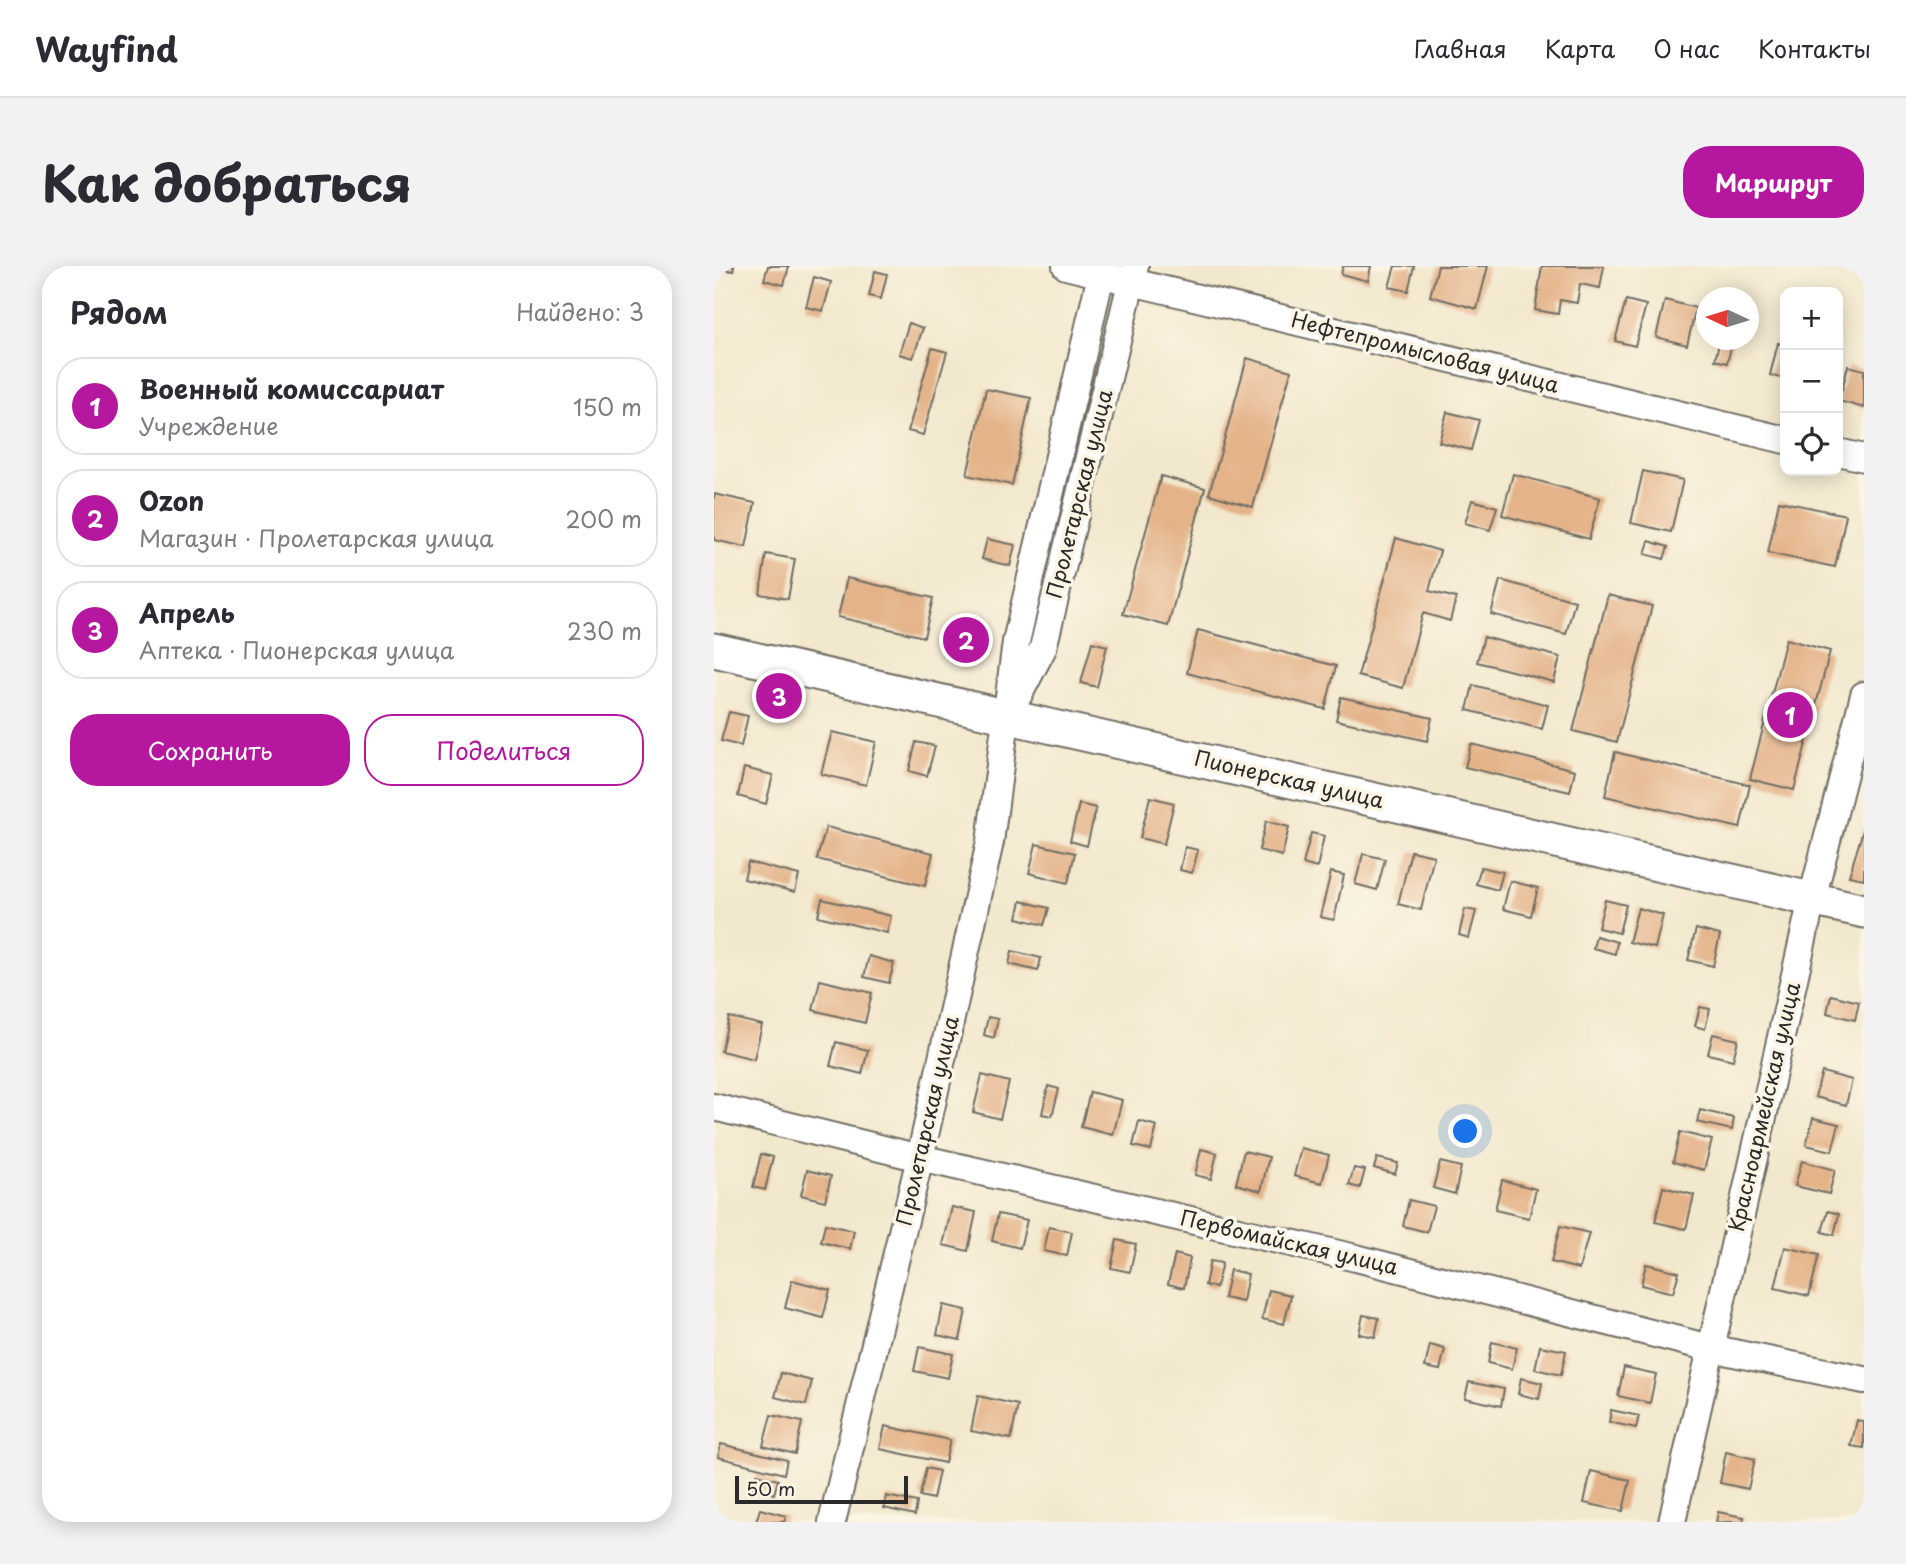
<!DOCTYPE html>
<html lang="ru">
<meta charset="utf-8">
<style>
:root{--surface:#fff;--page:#f2f2f3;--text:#2b2b33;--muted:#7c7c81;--line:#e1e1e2;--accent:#b5179e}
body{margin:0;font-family:"Playpen Sans",sans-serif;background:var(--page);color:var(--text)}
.controls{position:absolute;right:21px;top:21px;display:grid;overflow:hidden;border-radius:14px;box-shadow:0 4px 18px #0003}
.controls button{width:63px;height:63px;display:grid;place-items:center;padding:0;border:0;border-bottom:2px solid var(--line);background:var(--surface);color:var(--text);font:35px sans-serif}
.compass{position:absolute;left:982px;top:21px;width:63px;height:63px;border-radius:50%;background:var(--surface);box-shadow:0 4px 18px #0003;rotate:274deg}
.scale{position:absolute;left:21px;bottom:18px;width:173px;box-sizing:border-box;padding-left:7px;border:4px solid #2b2b2b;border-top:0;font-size:19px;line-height:24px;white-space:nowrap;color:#2b2b2b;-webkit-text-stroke:5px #fcf5e5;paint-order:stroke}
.you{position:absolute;left:752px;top:866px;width:24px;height:24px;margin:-18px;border:5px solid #fff;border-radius:50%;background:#1a73e8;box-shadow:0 0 0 10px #1a73e833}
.badge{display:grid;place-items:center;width:46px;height:46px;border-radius:50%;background:var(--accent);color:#fff;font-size:23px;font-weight:700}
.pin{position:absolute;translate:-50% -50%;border:4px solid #fff;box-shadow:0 2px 7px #0006}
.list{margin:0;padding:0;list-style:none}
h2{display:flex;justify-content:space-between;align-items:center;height:91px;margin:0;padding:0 28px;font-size:30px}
h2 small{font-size:23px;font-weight:400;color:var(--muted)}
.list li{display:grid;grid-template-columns:46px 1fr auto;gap:21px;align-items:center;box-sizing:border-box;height:98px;margin:0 14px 14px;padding:0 14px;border:2px solid var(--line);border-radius:28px}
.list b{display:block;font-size:26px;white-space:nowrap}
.list p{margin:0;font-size:23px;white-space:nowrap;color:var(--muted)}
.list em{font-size:23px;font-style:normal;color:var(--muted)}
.actions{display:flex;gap:14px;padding:21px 28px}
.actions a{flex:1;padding:16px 0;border:2px solid var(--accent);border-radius:28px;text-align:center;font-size:24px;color:var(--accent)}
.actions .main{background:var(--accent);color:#fff}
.icon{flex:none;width:38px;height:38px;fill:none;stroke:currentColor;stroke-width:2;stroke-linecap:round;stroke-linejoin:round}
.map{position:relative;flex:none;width:1150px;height:1256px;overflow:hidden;border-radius:28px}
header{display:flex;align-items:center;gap:42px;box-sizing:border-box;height:98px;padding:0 35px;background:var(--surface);border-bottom:2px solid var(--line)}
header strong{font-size:33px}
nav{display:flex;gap:38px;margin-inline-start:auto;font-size:24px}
.intro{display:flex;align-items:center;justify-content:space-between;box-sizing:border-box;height:168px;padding:0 42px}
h1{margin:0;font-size:49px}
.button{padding:18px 32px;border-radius:28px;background:var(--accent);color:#fff;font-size:24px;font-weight:700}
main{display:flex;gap:42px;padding:0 42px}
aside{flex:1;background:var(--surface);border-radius:28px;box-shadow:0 4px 18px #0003}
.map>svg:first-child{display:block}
.building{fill:#e4b389}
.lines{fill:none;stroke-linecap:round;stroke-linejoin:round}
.minor-casing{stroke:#716d64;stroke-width:30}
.major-casing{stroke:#716d64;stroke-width:37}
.minor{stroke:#fff;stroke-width:26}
.major{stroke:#fff;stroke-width:33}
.labels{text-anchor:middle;stroke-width:7;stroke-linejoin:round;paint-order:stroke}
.street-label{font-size:21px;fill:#2b2b2b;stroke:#fcf5e5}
</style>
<header>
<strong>Wayfind</strong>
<nav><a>Главная</a><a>Карта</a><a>О нас</a><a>Контакты</a></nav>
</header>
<div class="intro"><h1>Как добраться</h1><a class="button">Маршрут</a></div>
<main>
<aside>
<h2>Рядом<small>Найдено: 3</small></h2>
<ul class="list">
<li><span class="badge">1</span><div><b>Военный комиссариат</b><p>Учреждение</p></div><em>150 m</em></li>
<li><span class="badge">2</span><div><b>Ozon</b><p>Магазин · Пролетарская улица</p></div><em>200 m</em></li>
<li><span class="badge">3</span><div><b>Апрель</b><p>Аптека · Пионерская улица</p></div><em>230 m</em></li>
</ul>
<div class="actions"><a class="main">Сохранить</a><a>Поделиться</a></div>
</aside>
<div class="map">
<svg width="1150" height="1256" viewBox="0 0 1150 1256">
<rect width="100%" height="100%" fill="#fcf5e5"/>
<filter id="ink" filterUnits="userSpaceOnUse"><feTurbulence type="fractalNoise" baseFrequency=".0143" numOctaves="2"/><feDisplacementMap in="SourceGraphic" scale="14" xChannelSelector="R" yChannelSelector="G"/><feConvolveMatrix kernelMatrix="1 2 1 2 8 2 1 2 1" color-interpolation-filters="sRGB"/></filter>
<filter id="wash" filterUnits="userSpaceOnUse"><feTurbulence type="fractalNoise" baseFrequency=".00686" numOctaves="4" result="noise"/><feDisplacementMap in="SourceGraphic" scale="28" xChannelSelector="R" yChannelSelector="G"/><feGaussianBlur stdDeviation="1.57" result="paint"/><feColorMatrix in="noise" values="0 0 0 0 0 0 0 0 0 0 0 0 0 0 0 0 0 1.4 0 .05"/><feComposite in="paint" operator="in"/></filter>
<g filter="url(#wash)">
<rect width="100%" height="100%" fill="#f2e8cd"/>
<g id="blocks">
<path class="building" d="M4,0h16l-1,5 -15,-3z
M54,0h21l-5,19 -20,-5z
M629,0h28l-3,15 -27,-7z
M681,0h19l-6,25 -19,-4z
M724,0h50l-11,43 -47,-13z
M828,0h62l-4,22 -20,-4 -3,19 -17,-3 -2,14 -23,-4z
M161,5l12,3 -6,25 -12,-3z
M100,11l17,5 -8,29 -17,-4z
M912,34l20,5 -11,41 -20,-5z
M951,34l31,8 -9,37 -31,-8z
M195,57l14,5 -10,30 -14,-4z
M1006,74h13l-6,23 -12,-3z
M1064,77l7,2v34l-15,-4z
M218,82l15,4 -24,83 -15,-4z
M533,92l44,13 -38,136 -44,-13z
M1134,100l16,4v38l-25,-7z
M272,123l45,9 -19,87 -45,-10z
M733,146l32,8 -8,30 -32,-8z
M929,205l40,9 -12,52 -40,-9z
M799,208l87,24 -11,41 -87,-24z
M447,210l44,12 -37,138 -45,-12z
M0,228l41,9 -9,44 -32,-7z
M758,234l25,7 -7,23 -25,-7z
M1065,235l67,14 -11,52 -67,-14z
M682,272l44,13 -11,40 27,7 -6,23 -27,-8 -20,75 -45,-12z
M273,273l28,6 -5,21 -28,-7z
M935,275l19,6 -4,12 -19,-5z
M52,288l29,5 -7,40 -28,-5z
M133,312l86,20 -9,39 -86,-20z
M786,314l75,21 -9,33 -75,-20z
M894,329l44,11 -35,136 -44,-11z
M484,364l138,36 -11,43 -138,-36z
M770,371l76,20 -6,25 -77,-20z
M1072,373l44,12 -36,139 -44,-11z
M378,376l15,4 -10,41 -16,-4z
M759,419l75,20 -6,24 -75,-19z
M627,431l91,21 -5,23 -91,-21z
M15,446l19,4 -7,30 -20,-5z
M118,466l44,10 -10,43 -45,-11z
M202,476l19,4 -8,30 -18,-5z
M757,478l104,26 -5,22 -105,-25z
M901,486l135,33 -10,43 -135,-32z
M30,502l29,7 -7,29 -28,-8z
M436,531l24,6 -10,41 -24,-6z
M365,538l17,4 -9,38 -17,-5z
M552,555l23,6 -7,29 -23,-6z
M112,561l107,26 -8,33 -108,-27z
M1150,561v52l-15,-3z
M597,567l13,3 -7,32 -14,-4z
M322,578l39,9 -7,30 -39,-10z
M471,581l13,3 -6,23 -12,-3z
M697,585l23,5 -13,54 -23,-6z
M649,588l22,5 -8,31 -22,-6z
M34,596l51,13 -4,17 -51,-13z
M767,601l22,5 -5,18 -22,-6z
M617,606l13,3 -10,45 -14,-3z
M796,615l28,7 -7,28 -28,-7z
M108,633l69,17 -4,17 -69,-17z
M891,634l21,5 -7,28 -21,-5z
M307,635l28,7 -5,17 -27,-7z
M924,642l25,7 -8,33 -26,-6z
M751,643l11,2 -7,27 -10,-3z
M982,663l24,6 -7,31 -25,-6z
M882,670l21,6 -2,12 -22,-6z
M298,685l29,7 -3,13 -29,-7z
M155,690l25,7 -5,20 -25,-6z
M106,714l52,13 -7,30 -52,-13z
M1117,729l28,7 -4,18 -28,-7z
M986,741l10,2 -5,20 -10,-3z
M15,751l33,8 -8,34 -33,-8z
M274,751l10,2 -4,19 -10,-3z
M999,768l25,6 -5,20 -25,-6z
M122,776l32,8 -6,24 -32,-8z
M1108,806l30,8 -6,25 -31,-8z
M268,809l27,7 -9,37 -27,-7z
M334,820l11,3 -7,27 -10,-2z
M376,826l32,8 -9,35 -32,-8z
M986,844l34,8 -2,12 -35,-8z
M1099,852l26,6 -7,27 -26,-6z
M425,855l18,5 -6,24 -18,-4z
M966,866l32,8 -8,30 -31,-8z
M587,882l28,7 -7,28 -28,-7z
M487,883l16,4 -6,26 -16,-4z
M530,885l25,6 -8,34 -25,-7z
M47,888l12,3 -8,33 -12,-3z
M663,892l21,5 -3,11 -21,-6z
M1088,895l33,9 -6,24 -34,-8z
M726,896l21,5 -6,27 -22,-6z
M640,902l11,2 -5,18 -11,-3z
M93,904l24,6 -6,25 -24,-6z
M788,914l34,9 -7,29 -34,-8z
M949,921l31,8 -8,34 -31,-7z
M695,934l25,6 -7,26 -24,-6z
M238,941l24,5 -8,39 -25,-6z
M1114,945l11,3 -5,21 -12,-3z
M284,948l29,6 -7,28 -28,-7z
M111,958l29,7 -4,18 -29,-7z
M846,960l29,7 -10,36 -28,-7z
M335,961l23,5 -5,24 -23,-5z
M403,974l19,4 -6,28 -19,-4z
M1071,981l34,8 -10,41 -34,-8z
M461,988l15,4 -6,30 -16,-4z
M496,995l12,2 -6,25 -11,-3z
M932,998l33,8 -6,21 -32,-8z
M516,1004l18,4 -5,28 -19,-4z
M78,1014l38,10 -7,28 -38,-10z
M555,1024l22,5 -7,29 -22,-5z
M229,1039l23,5 -6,30 -23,-5z
M649,1049l16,3 -4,19 -16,-3z
M778,1076l25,6 -5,21 -24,-6z
M716,1079l15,4 -5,21 -15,-3z
M826,1080l26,5 -5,24 -26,-6z
M205,1081l34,7 -5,24 -34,-7z
M910,1101l32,7 -6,29 -32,-7z
M67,1107l31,8 -6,24 -31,-8z
M807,1112l21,5 -3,16 -21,-5z
M755,1116l35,7 -3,17 -36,-8z
M264,1130l40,9 -7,34 -40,-8z
M897,1144l28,6 -3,12 -27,-6z
M57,1149l31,7 -7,32 -32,-8z
M1143,1154l7,2v26l-13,-2z
M171,1160l65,14 -5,23 -65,-14z
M7,1178l66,16 -3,14 -66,-17z
M1012,1186l29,7 -7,30 -28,-6z
M212,1202l13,3 -6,28 -13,-3z
M877,1205l39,9 -7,31 -39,-8z
M43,1208l21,6 -4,14 -21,-6z
M172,1230l31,6 -2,13 -31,-7z
M46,1243l26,7 -2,6h-28z
M1004,1246l26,5 -1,5h-27z"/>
</g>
</g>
<g filter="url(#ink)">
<use href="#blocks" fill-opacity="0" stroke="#716d64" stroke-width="2"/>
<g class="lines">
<g class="minor-casing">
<path id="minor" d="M352,0l719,174
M1124,186l26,6
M301,436l28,-54 92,-382
M0,841l206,51 436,100 354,90 154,32
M118,1256l88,-364 70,-316 26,-200 87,-376
M958,1256l140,-623 52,-204"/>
</g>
<g class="major-casing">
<path id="major" d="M0,384l1150,261"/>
</g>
<use href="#minor" class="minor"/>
<use href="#major" class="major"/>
</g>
</g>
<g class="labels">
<g class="street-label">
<text transform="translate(711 87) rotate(14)" y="7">Нефтепромысловая улица</text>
<text transform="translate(366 228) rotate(-76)" y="7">Пролетарская улица</text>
<text transform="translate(575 514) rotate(13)" y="7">Пионерская улица</text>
<text transform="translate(1051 841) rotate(-77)" y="7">Красноармейская улица</text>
<text transform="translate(214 855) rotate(-77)" y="7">Пролетарская улица</text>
<text transform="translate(575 977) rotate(13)" y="7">Первомайская улица</text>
</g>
</g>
</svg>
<div class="controls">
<button>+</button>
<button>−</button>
<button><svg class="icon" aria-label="locate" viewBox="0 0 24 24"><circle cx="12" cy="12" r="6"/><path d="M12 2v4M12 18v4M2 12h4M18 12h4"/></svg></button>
</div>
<svg class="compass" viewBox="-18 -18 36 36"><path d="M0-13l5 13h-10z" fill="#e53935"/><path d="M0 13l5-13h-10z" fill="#7c7c81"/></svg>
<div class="scale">50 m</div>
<div class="you"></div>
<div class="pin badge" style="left:1076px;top:449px">1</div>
<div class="pin badge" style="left:252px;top:374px">2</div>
<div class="pin badge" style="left:65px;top:430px">3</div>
</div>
</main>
